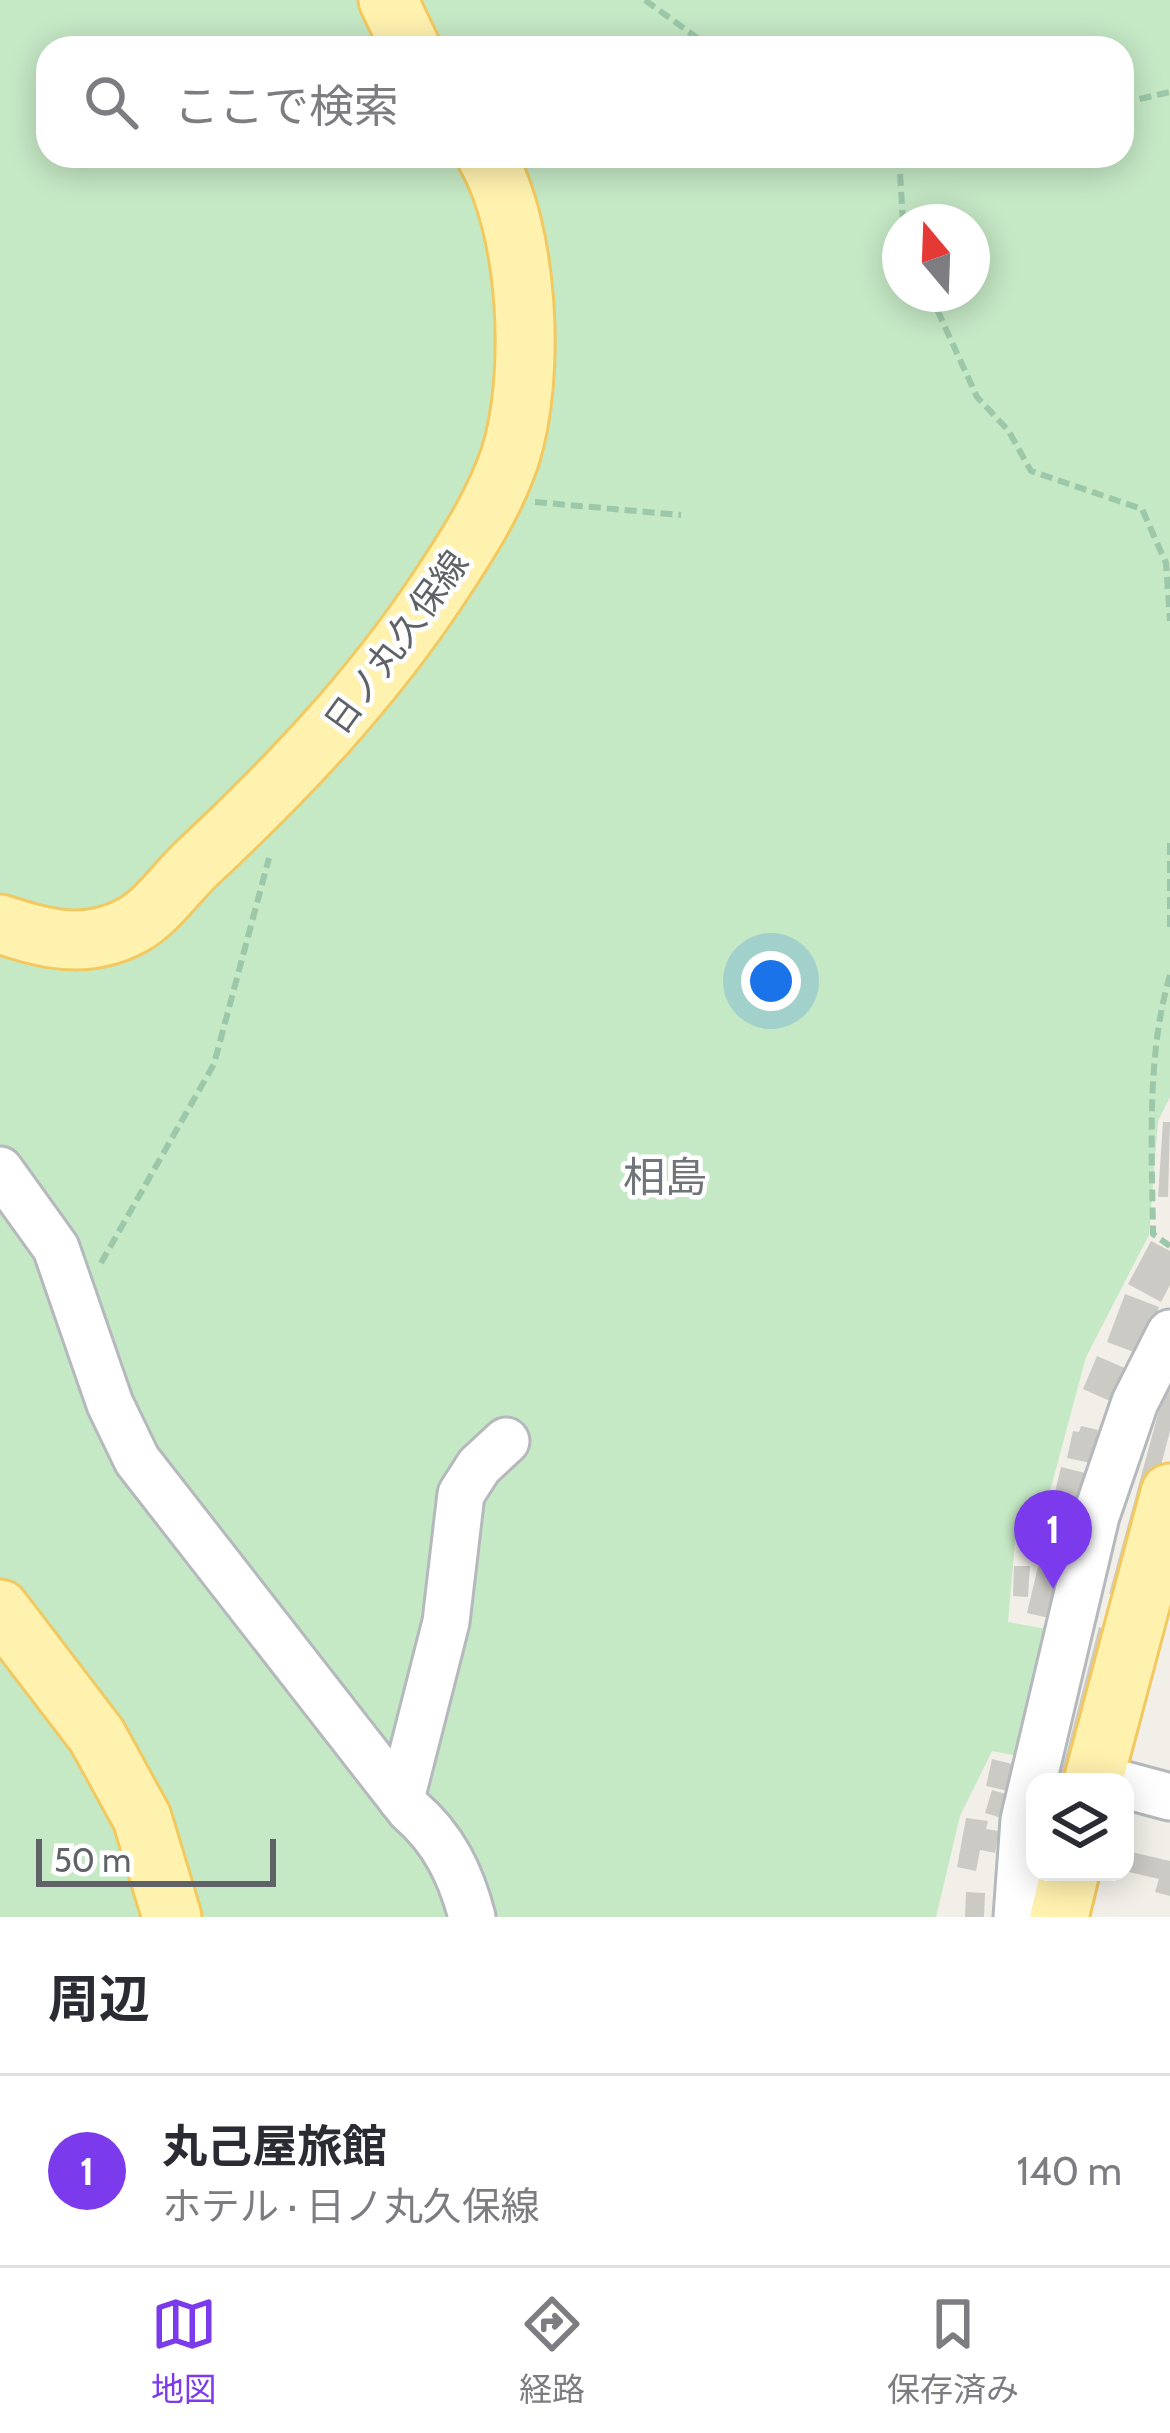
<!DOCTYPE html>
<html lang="ja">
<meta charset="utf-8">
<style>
:root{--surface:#fff;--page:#f2f2f3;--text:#2b2b33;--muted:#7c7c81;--line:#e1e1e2;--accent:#7c3aed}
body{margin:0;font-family:Cabin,"Noto Sans JP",sans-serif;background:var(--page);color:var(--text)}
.controls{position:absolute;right:36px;bottom:36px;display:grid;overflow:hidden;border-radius:24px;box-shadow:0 6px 30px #0003}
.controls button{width:108px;height:108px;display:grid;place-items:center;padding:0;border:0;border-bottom:3px solid var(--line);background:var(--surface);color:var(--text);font:60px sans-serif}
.compass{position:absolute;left:882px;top:204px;width:108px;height:108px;border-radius:50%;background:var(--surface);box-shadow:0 6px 30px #0003;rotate:341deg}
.scale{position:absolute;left:36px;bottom:30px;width:240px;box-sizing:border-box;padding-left:12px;border:6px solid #5f6368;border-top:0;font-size:33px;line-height:42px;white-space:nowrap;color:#5f6368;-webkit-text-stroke:9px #fff;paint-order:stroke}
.you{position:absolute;left:771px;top:981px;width:42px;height:42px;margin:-30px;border:9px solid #fff;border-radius:50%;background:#1a73e8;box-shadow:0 0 0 18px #1a73e833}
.badge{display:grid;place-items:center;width:78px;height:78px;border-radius:50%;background:var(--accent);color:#fff;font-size:39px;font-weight:700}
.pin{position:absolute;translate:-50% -99px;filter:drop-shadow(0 3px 6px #0008)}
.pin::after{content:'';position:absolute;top:63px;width:42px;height:36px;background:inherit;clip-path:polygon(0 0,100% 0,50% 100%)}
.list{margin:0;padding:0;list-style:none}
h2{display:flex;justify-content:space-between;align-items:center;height:156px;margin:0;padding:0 48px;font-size:51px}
h2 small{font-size:39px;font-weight:400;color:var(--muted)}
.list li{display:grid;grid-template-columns:78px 1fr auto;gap:36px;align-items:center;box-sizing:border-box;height:192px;padding:0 48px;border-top:3px solid var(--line)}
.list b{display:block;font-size:45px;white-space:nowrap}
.list p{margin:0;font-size:39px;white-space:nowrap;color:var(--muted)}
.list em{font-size:39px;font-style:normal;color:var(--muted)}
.icon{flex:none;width:66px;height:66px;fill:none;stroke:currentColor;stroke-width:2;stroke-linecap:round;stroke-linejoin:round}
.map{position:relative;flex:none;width:1170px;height:1917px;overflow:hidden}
.search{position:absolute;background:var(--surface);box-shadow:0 6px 30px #0003;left:36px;right:36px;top:36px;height:132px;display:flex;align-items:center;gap:30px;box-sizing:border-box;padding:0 42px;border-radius:36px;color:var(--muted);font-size:45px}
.sheet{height:348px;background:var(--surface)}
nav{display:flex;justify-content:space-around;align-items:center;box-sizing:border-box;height:168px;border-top:3px solid var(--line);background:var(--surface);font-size:33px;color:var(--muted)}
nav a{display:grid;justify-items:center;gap:6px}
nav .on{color:var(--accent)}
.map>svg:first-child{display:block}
.green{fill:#c5e8c5;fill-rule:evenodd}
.building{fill:#cccac5}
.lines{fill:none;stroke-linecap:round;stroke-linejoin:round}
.minor-casing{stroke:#b5b8bc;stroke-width:51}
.major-casing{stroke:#f2c960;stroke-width:63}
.path{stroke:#9cc7a9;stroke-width:6;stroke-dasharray:12 6;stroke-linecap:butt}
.minor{stroke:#fff;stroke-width:45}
.major{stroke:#fff2af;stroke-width:57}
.labels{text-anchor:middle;stroke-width:9;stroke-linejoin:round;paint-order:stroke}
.street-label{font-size:36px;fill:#5f6368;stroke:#fff}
.quarter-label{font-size:42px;fill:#70757a;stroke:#fff}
</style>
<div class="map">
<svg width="1170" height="1917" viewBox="0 0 1170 1917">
<rect width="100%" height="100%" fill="#f1efe8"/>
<path class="green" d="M0,0h1170v1097l-12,24 -9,114 -63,122 -47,175h-23l-8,90 50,9 -35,126 -31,-6 -32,65 -24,101h-936zM48,48h1074v108h-1074zM900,222h72v72h-72z"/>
<path class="building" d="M1163,1122h7l-2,75h-10z
M1151,1241l19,10v34l-9,17 -33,-18z
M1125,1294l34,13 -20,47 -32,-12z
M1097,1356l37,16 -15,33 -36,-16z
M1170,1370v61l-44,168 -17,-5z
M1081,1426l17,4 -7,33 -24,-5 6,-27 6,1z
M1061,1467l28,7 -14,57 -28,-6z
M1045,1530l35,8 -18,83 -35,-8 13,-55 -12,-2 2,-12 11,3z
M1014,1566h16l-2,31 -15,-1z
M1099,1627l20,5 -39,150h-21z
M992,1759l32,8 -7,26 -31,-7z
M992,1790l24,7 -7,23 -24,-7z
M966,1818l22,3 -2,8 13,2 -4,22 -15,-3 -4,21 -19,-4z
M1127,1851l43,10v35l-15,-4 4,-13 -34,-8z
M966,1892l19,1 -1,24h-19z"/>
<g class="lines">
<g class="minor-casing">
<path id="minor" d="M0,1170l56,78 54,156 27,56 273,350c34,29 51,65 62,107
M1125,1785l45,12
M401,1799l45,-177 15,-128 18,-28 27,-25
M1017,1917l7,-97 72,-304 39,-114 35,-69"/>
</g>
<g class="major-casing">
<path id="major" d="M388,0l23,48
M0,924c46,15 85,26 131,2 26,-14 44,-42 65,-62 93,-87 175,-173 245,-279 27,-41 53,-81 69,-128 26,-81 19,-227 -24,-301
M0,1609l97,127 45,82 30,99
M1093,1782l77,-289
M1059,1917l11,-45"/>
</g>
<path class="path" d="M645,0l66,48
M1122,103l48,-11
M899,156l4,66
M930,294l47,103 31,33 23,41 111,38 24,54 4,58
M535,502l146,13
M1170,843v84
M1170,975c-24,81 -18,175 -17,259l17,12
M101,1263l113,-199 55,-206"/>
<use href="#minor" class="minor"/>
<use href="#major" class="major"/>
</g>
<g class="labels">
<g class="street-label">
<text transform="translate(396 642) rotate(-54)" y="13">日ノ丸久保線</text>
</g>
<g class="quarter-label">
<text x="665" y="1192">相島</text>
</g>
</g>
</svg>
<div class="controls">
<button><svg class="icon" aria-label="layers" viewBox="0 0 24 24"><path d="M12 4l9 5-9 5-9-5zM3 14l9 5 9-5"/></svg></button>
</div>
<svg class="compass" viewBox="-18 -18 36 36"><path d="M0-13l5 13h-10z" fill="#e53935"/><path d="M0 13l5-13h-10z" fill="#7c7c81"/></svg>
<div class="scale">50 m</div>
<div class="you"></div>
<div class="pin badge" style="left:1053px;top:1589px">1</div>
<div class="search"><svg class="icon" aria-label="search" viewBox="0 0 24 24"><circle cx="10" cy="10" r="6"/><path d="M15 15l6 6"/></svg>ここで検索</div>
</div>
<section class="sheet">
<h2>周辺<small></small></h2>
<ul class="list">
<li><span class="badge">1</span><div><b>丸己屋旅館</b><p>ホテル · 日ノ丸久保線</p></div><em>140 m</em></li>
</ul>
</section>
<nav>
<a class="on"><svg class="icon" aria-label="map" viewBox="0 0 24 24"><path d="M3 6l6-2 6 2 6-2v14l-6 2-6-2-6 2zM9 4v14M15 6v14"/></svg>地図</a>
<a><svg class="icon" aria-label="directions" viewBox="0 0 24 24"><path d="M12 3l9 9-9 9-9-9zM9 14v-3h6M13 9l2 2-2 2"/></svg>経路</a>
<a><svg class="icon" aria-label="saved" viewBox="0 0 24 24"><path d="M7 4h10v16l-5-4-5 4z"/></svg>保存済み</a>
</nav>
